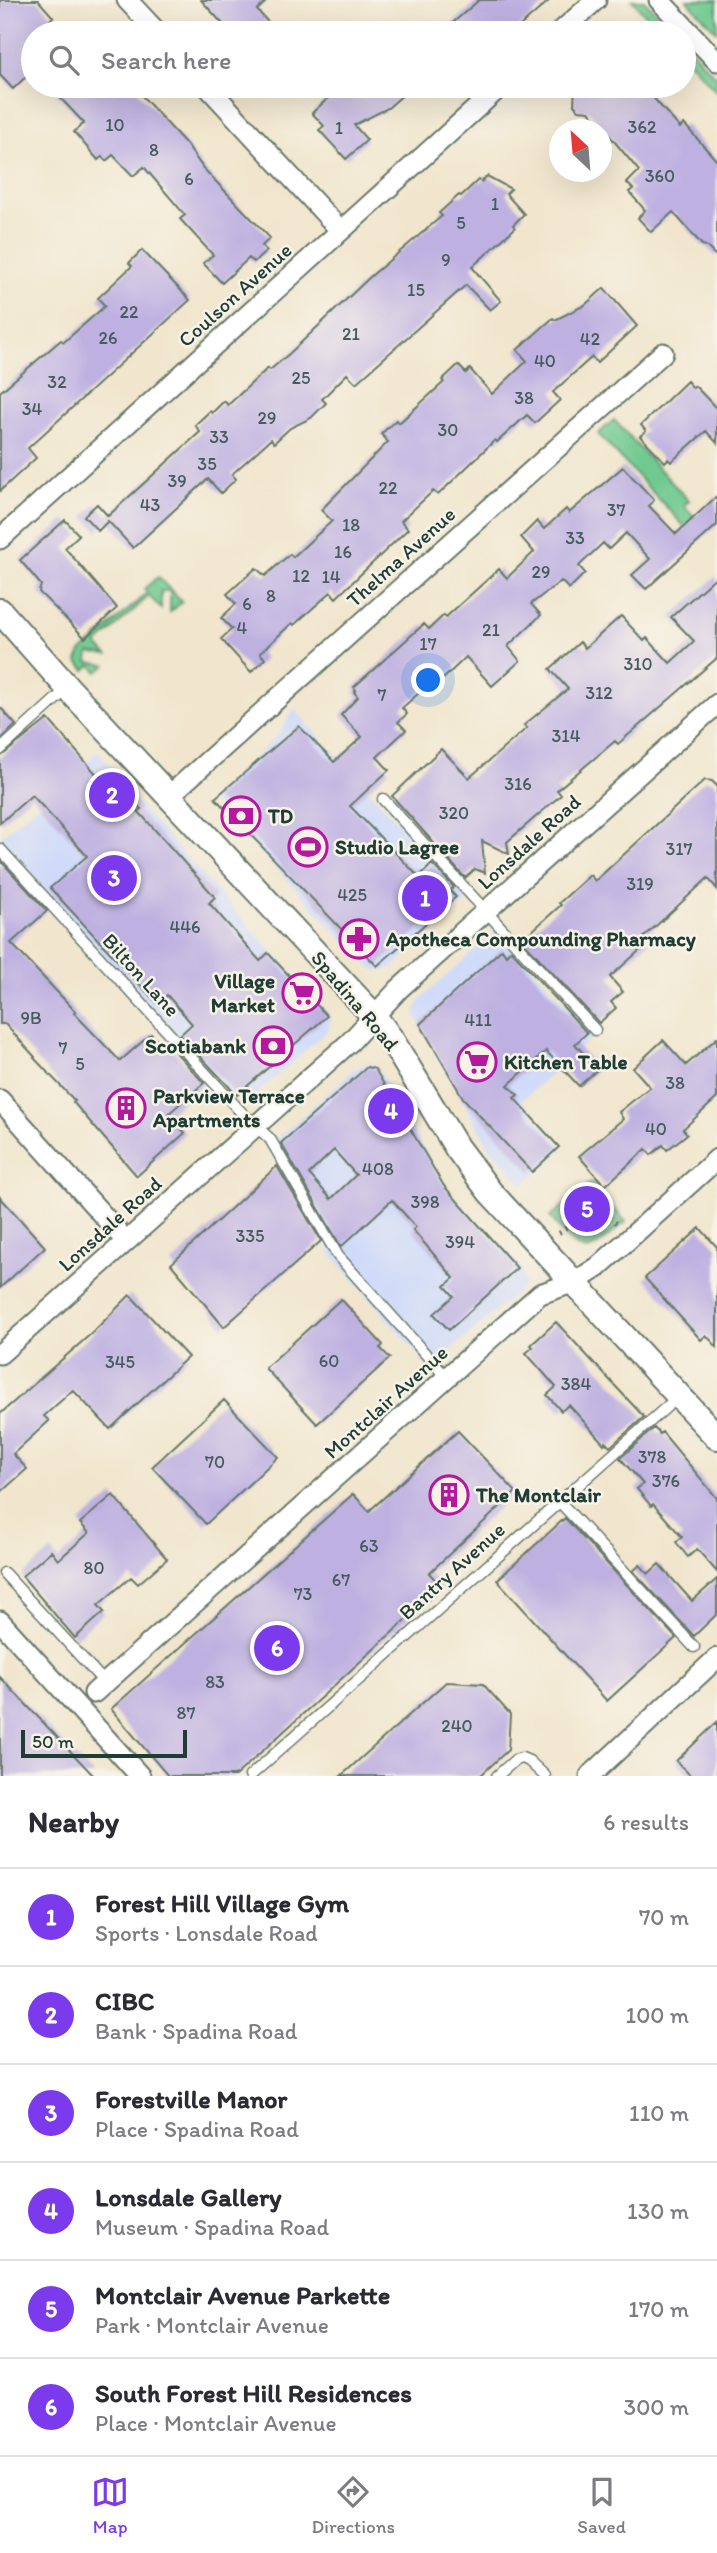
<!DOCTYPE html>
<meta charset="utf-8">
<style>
:root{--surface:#fff;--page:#f2f2f3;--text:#2b2b33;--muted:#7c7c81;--line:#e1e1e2;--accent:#7c3aed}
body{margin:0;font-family:Itim,sans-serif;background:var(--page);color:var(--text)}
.compass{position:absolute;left:549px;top:119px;width:63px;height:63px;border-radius:50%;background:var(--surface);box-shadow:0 7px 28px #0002;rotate:334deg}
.scale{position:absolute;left:21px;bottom:18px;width:166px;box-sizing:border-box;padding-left:7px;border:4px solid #1f3d34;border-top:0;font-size:19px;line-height:24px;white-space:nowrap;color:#1f3d34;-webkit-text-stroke:5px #f7f3e8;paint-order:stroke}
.you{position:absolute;left:429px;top:681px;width:24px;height:24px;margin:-18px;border:5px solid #fff;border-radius:50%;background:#1a73e8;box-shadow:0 0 0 10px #1a73e833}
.badge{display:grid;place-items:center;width:46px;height:46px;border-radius:50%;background:var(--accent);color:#fff;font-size:23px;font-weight:700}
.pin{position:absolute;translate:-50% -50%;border:4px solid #fff;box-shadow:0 2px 7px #0006}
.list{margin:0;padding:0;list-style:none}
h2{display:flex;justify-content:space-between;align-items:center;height:91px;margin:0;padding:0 28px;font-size:30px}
h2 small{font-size:23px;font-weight:400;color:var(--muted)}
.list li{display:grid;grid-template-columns:46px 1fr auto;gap:21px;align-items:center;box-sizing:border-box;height:98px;padding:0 28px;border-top:2px solid var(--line)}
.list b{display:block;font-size:26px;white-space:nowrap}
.list p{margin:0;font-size:23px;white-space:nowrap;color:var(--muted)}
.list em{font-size:23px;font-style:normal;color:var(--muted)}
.icon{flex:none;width:38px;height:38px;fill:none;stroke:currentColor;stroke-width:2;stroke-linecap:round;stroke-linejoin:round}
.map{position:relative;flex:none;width:717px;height:1776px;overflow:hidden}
.search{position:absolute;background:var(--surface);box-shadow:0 7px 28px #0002;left:21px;right:21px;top:21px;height:77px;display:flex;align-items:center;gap:18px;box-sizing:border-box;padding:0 24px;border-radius:38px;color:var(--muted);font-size:26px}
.sheet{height:679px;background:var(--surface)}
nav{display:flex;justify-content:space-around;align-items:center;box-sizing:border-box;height:98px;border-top:2px solid var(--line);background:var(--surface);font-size:19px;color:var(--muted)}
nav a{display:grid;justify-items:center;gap:4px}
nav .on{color:var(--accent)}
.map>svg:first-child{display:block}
.built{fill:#cfdafa}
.green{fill:#70c990;stroke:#488362;stroke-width:2}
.building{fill:#beb1e1;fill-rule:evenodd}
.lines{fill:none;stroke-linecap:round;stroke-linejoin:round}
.service-casing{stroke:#68786a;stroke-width:13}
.minor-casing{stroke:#68786a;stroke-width:23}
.tertiary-casing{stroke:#68786a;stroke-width:28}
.path{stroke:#68786a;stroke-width:4.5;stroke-dasharray:2 5;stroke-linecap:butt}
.service{stroke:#fff;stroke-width:10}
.minor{stroke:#fff;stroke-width:19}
.tertiary{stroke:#fff;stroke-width:24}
.labels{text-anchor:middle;stroke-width:5;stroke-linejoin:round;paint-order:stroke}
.number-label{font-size:18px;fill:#475a5f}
.street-label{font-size:21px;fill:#1f3d34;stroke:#f7f3e8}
.poi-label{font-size:21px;font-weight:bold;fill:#1f3d34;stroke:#f7f3e8;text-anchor:start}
</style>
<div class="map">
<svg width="717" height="1776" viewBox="0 0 717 1776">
<rect width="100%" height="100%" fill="#f7f3e8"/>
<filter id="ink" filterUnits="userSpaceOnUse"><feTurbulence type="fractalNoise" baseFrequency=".0143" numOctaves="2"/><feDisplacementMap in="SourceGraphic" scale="14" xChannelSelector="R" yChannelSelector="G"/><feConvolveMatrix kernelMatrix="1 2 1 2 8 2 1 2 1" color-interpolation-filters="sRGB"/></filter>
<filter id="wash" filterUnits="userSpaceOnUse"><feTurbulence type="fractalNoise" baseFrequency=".00686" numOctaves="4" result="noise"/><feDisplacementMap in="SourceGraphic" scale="28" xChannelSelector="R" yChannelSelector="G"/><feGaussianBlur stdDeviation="1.57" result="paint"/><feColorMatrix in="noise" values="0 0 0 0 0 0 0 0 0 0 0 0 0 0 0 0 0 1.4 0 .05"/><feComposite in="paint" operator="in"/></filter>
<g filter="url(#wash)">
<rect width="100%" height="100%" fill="#f1e6cd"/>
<path class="built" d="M294,709l175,189 -72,66 -10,6 -10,1 -10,-7 -157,-165 68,-64z
M98,751l47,61 183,201 3,7 -4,11 -84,75 -105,-112 -138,-154v-3z
M497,930l97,106 -73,65 42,48 -40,36 -33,-37 -75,-133 2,-9 6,-9z
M370,1062l8,6 60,106 15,21 68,73 3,8 1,7 -5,7 -90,78 -96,-111 -65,-111 84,-76z"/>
<path class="green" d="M632,0h12l32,33h-14z
M687,0h30v32z
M684,42l33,36v14l-33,-36z
M614,420l75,81 -5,4 11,13 -10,9 -87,-93z
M158,577l24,25 -12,10v-21h-9v18l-12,-13 -52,48 10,11 -18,-2 -1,9 18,3 -8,7 -7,-7 -6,5 -8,-9 4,-9 66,-59 -3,-4z
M591,1183l35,39c-43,34 -37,41 -76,-5z"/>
<g id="blocks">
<path class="building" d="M0,0h38l15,17 -3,3 12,13h-29v37l-20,19 -13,-14z
M201,0h67l-11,10 21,23h-47z
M479,0h71l-38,33h-71z
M49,86h84l53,58 17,24 67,70 -8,8 5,5 -13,11 -5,-4 -27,25 -19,-20 10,-8 -33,-36 5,-4 -41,-48 -11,9 -20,-21 -7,6 -3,-5 -5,4 -24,-28 10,-9z
M341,86h72l-25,22 -34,17 13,15 -21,19 -27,-29 5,-4 -12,-13z
M575,86h68l37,42 4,-4 33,37v96l-11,-11 -4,-1 -29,-33 -22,20 -13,-14 7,-8 -16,-18 4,-3 -6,-6 12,-12 -50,-60 -10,-1 -5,-5z
M487,176l24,13 -5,5 18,20 -11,11 2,3 -43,39 29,34 -11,9 -24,-25 -110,98 -9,-9 -25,25 4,4 -15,15 -21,10 -16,15 -3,-4 -39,35 4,5 -15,14 -13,-14 -75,69 -25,-27 -10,10 -14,-15 13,-12 11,12 92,-84 -5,-7 15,-14 2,2 12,-12 4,4 40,-37 2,2 20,-17 81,-77 71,-60 -3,-3 20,-18 2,1 17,-16 3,2z
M142,250l48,50 -162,148 8,10 -36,33v-99l61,-52 3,2 41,-36 -7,-8 34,-32 -3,-3z
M604,288l33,38 -40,37 -5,-6 -39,35 7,8 -25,23 -8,-8 -30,27 -2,-2 -57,55 -5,-4 -32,30 7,8 -72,69 -5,-6 -37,33 -2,-2 -32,30 5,6 -14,13 -30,-33 11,-10 -11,-11 15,-14 -9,-10 29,-26 9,8 25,-22 3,3 39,-36 -11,-11 67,-68 -7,-8 15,-14 3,3 45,-41 -2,-2 16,-15 8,8 4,-4 22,25 35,-33 -10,-11 36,-32 2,2 30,-15z
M687,381l6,7 2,-2 22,23v34l-11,-12 -35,31 -3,-3 -3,3 -25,-26 6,-5 -5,-6z
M623,467l31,33 -5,6 27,28 41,-38v29l-71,64 -14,-14 18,-16 -24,-26 -17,16 -6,-6 -24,23 6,7 -16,16 -8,-8 -30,23 10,11 -33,31 12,15 -28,25 -26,-29 -23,22 -4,-4 -37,33 5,6 -9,8 8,8 -29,27 12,13 -39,36 69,71 13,-13 22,23 -4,4 6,6 -79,69 -162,-168 84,-72 35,36 28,-25 -21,-22 17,-18 -4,-5 2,-2 -2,-3 70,-63 5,5 15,-14 2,2 53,-48 8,9 27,-26 -13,-15 16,-16 7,8 22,-20 3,4z
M65,520l14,15 -14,13 52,60 -32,30 -46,-46 2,-7 -21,-25z
M717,576v82l-99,86 -3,-3 -58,49 4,5 -54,47 2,12 -27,-13 3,32 -10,-4 -10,9 -73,-82 49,-47 28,29 58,-50 -3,-3 44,-36 -18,-20 30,-27 5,6 36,-32 23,25 3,-3 23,25 24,-22 -23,-24z
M0,707l16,18 -16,15z
M48,719l50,57 8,-6 35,39 -3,2 77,86 -6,6 51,58 8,-8 59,63 -90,79 -57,-60 12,-11 -25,-29 -9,9 -108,-116 37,-32 -55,-61 -32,28v-66z
M705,780l7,1 5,5v103l-9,-11 -64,59 5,5 -39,35 13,15 -12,10 5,6 -17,15 -77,-83 39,-35 -2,-2 31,-28 5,6z
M0,860l47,51 -36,32 65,69 -2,1 46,48 31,-27 14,15 4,-4 35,38 -36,31 17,19 -48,43 -64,-74 2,-1 -41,-43 1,-1 -30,-33h-5z
M502,949l4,6 5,-5 76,83 -12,11 23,25 -19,17 -33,-35 -38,34 10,10 -4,3 45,49 -27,25 -69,-74 -43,-74z
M717,1038v60l-34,31 4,5 -20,16 -4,-5 -12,10 -5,-6 -41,37 -26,-30 44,-37 -4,-7 31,-25 -17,-19 30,-28 23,25z
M367,1067l8,2 69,117 73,82 -68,62 -15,-16 20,-18 -9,-10 9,-8 -41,-48 3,-3 -24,-27 -51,47 -60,-104zM334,1150l22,25 -25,24 -22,-25z
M277,1166l44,75 -97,86 -53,-63z
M0,1197l45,50 -45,41z
M700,1228l17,19v100l-11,-12 -5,5 -56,-62z
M130,1295l58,62 -78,72 -37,-39 -29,26 5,5 -36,33 14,15 -27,24v-79l92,-81z
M341,1299l42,46 -3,3 10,10 -73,66 -52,-56z
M556,1322l88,95 -34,30 -5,-5 -1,2 -35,-39 -8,6 -14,-16 9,-8 -30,-34 7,-6 -2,-2z
M224,1400l54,57 -72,67 -54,-57z
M654,1428l6,6 2,-2 55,66v74l-20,-23 -9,8 -12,-15 6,-5 -29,-33 -2,2 -14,-17 6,-5 -23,-26z
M458,1431l58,61 -87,81 13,14 -207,189h-67l-57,-67 242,-215 16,17z
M113,1495l54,64 -29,25 -7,-7 -33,28 6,7 -29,26 -53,-62 29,-25 7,9 31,-27 -9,-10z
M565,1518l111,120 -69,63 -110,-121z
M659,1564l33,37 25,-22v35l-23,22 -61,-65 7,-6 8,9z
M0,1677l94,99h-94z
M446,1682l37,2 27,30 -2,36 -28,26h-139z
M717,1722v54h-26l-15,-15z"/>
</g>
</g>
<g filter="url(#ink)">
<use href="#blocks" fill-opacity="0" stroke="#68786a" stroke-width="2"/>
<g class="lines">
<g class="service-casing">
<path id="service" d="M0,750l67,-61
M383,799l212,231
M0,849l241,263 29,27 68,117 109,122
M559,1501l135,146
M4,1573l101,110
M250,1776l429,-380
M497,1776l18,-16 7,-2 7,3 16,15"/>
</g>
<g class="minor-casing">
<path id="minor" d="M127,0l31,33
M659,0l58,61
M559,33l37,-33
M207,86l133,144
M0,539l501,-453
M170,795l493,-442
M0,1100l125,140
M0,1354l350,-312 49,-53 318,-285
M0,1621l140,155
M94,1693l446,-399 35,-12 23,-15 119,-108
M590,1776l127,-118"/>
</g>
<g class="tertiary-casing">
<path id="tertiary" d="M0,611l68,77 306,328 17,23 66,109 33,44 227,245"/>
</g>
<path class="path" d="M559,1233c13,-11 28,-17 46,-19l14,11"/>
<use href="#service" class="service"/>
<use href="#minor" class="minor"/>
<use href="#tertiary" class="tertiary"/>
</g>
</g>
<defs>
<g id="bank-ring" transform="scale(2.0125)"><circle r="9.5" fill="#f7f3e8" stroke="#b5179e" stroke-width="1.5"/><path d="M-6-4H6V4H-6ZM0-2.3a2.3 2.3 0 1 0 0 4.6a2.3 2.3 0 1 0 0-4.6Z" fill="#b5179e"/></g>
<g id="stadium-ring" transform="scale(2.0125)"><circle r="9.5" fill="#f7f3e8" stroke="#b5179e" stroke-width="1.5"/><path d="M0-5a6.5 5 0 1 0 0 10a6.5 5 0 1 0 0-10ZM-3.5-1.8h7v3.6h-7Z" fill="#b5179e"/></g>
<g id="pharmacy-ring" transform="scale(2.0125)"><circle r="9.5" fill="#f7f3e8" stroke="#b5179e" stroke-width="1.5"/><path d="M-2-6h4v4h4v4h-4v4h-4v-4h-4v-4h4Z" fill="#b5179e"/></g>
<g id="supermarket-ring" transform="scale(2.0125)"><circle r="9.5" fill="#f7f3e8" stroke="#b5179e" stroke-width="1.5"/><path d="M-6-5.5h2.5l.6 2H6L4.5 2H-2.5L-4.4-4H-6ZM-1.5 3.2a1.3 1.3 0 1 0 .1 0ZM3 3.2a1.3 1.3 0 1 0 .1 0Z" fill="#b5179e"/></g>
<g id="building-ring" transform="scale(2.0125)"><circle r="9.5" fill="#f7f3e8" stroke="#b5179e" stroke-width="1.5"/><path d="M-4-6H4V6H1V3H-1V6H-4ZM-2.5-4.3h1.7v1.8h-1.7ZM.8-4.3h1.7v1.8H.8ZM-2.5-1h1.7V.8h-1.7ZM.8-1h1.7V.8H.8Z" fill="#b5179e"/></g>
</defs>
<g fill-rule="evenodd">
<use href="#bank-ring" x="241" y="816"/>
<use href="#stadium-ring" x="308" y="847"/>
<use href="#pharmacy-ring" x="359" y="939"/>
<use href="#supermarket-ring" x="302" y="993"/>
<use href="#bank-ring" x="273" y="1046"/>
<use href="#supermarket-ring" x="477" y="1062"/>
<use href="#building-ring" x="126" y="1108"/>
<use href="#building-ring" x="449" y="1495"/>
</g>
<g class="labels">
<g class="number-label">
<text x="115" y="131">10</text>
<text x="642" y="133">362</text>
<text x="339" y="134">1</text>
<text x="154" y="156">8</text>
<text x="660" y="182">360</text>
<text x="189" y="185">6</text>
<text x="495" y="210">1</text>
<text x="461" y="229">5</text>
<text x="446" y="266">9</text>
<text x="416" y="296">15</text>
<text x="129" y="318">22</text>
<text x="351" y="340">21</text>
<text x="108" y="344">26</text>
<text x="590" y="345">42</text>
<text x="545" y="367">40</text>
<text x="301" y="384">25</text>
<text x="57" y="388">32</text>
<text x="524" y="404">38</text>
<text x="32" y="415">34</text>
<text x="267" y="424">29</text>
<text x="448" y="436">30</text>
<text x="219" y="443">33</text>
<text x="207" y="470">35</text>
<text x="177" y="487">39</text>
<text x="388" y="494">22</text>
<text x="150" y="511">43</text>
<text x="616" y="516">37</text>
<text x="351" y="531">18</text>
<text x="575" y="544">33</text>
<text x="343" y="558">16</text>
<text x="541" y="578">29</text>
<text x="301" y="582">12</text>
<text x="331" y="583">14</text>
<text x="271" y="602">8</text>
<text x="247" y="610">6</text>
<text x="242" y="634">4</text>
<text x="491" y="636">21</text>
<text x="428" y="650">17</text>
<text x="638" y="670">310</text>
<text x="599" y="699">312</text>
<text x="382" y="701">7</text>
<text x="566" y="742">314</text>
<text x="518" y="790">316</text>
<text x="454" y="819">320</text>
<text x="679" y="855">317</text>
<text x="640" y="890">319</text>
<text x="352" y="901">425</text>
<text x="185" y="933">446</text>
<text x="31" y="1024">9B</text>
<text x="478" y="1026">411</text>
<text x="63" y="1054">7</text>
<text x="80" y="1070">5</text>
<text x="675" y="1089">38</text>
<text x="656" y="1135">40</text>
<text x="378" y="1175">408</text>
<text x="425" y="1208">398</text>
<text x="250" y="1242">335</text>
<text x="460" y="1248">394</text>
<text x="329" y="1367">60</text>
<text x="120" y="1368">345</text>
<text x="576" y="1390">384</text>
<text x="652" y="1463">378</text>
<text x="215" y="1468">70</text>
<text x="666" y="1487">376</text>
<text x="369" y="1552">63</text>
<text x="94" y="1574">80</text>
<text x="341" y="1586">67</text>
<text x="303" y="1600">73</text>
<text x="215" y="1688">83</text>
<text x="186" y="1719">87</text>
<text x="457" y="1732">240</text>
</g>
<g class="street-label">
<text transform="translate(235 295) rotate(-42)" y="7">Coulson Avenue</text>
<text transform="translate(401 557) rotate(-42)" y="7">Thelma Avenue</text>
<text transform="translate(529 842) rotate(-42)" y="7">Lonsdale Road</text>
<text transform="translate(141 975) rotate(48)" y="7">Bilton Lane</text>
<text transform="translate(355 1001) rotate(50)" y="7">Spadina Road</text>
<text transform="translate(110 1224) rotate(-42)" y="7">Lonsdale Road</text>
<text transform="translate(386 1402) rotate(-42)" y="7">Montclair Avenue</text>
<text transform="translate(452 1571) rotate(-42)" y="7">Bantry Avenue</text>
</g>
<g class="poi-label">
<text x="268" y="823">TD</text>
<text x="335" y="854">Studio Lagree</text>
<text x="386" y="946">Apotheca Compounding Pharmacy</text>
<text x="275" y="988" text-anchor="end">Village<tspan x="275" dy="24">Market</tspan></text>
<text x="246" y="1053" text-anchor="end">Scotiabank</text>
<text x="504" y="1069">Kitchen Table</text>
<text x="153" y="1103">Parkview Terrace<tspan x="153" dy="24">Apartments</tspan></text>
<text x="476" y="1502">The Montclair</text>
</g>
</g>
</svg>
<svg class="compass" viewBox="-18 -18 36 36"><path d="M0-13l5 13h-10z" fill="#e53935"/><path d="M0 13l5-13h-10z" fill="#7c7c81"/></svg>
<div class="scale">50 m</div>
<div class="you"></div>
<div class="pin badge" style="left:425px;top:898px">1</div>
<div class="pin badge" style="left:112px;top:795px">2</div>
<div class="pin badge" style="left:114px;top:878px">3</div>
<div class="pin badge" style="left:391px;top:1111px">4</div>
<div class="pin badge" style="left:587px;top:1209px">5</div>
<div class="pin badge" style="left:277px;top:1648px">6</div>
<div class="search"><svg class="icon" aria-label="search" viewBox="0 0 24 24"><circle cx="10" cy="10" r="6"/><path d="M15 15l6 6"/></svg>Search here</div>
</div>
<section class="sheet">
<h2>Nearby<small>6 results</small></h2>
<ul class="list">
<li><span class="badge">1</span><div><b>Forest Hill Village Gym</b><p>Sports · Lonsdale Road</p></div><em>70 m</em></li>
<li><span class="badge">2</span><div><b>CIBC</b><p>Bank · Spadina Road</p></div><em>100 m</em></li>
<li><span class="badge">3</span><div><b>Forestville Manor</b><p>Place · Spadina Road</p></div><em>110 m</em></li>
<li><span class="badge">4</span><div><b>Lonsdale Gallery</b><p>Museum · Spadina Road</p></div><em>130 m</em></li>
<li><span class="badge">5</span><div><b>Montclair Avenue Parkette</b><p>Park · Montclair Avenue</p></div><em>170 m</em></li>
<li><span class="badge">6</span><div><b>South Forest Hill Residences</b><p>Place · Montclair Avenue</p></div><em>300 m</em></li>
</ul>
</section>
<nav>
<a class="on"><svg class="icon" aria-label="map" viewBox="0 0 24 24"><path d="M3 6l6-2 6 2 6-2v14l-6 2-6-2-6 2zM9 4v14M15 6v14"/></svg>Map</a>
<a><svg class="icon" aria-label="directions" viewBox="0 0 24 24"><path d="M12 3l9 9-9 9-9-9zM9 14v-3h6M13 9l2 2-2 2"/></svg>Directions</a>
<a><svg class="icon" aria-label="saved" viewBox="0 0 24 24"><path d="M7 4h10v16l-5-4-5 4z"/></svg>Saved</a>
</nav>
